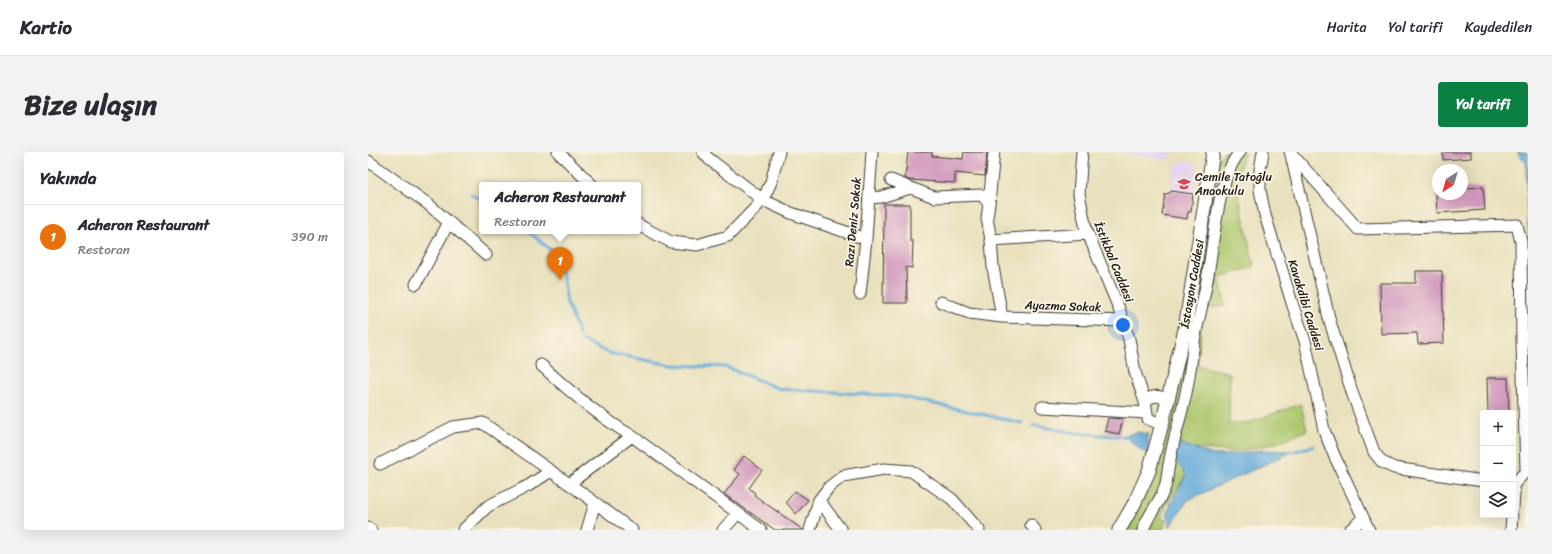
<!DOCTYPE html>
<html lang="tr">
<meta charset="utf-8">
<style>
:root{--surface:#fff;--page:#f2f2f3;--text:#2b2b33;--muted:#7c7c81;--line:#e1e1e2;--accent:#0b8043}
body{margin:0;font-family:Sriracha,sans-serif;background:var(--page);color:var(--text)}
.controls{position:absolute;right:12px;bottom:12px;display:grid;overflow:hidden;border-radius:4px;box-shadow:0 4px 16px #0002}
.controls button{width:36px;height:36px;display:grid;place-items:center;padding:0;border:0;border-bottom:1px solid var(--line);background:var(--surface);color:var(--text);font:20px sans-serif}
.compass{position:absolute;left:1064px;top:12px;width:36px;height:36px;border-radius:50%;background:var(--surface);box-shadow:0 4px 16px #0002;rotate:217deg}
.you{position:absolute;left:755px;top:173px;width:14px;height:14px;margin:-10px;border:3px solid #fff;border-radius:50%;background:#1a73e8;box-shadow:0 0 0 6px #1a73e833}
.badge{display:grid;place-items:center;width:26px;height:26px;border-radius:50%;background:var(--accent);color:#fff;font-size:13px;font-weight:700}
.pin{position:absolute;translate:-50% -33px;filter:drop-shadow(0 1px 2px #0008)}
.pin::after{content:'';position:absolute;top:21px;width:14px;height:12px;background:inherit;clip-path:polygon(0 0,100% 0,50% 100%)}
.popup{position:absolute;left:111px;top:30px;width:162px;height:52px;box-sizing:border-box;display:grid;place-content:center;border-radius:4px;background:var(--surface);filter:drop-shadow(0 1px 3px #0005);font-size:13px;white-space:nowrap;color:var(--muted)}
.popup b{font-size:15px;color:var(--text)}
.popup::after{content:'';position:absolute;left:50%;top:100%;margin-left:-8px;border:8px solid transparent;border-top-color:var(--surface)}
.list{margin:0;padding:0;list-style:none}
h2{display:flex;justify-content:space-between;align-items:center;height:52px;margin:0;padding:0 16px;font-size:17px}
h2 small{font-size:13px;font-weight:400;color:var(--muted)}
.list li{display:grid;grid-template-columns:26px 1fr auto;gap:12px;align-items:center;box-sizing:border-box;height:64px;padding:0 16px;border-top:1px solid var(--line)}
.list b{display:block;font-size:15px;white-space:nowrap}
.list p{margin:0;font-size:13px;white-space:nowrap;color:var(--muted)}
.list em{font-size:13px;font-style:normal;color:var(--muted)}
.icon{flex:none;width:22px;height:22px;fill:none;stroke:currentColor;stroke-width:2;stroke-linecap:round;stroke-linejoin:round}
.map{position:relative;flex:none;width:1160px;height:378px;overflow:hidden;border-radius:4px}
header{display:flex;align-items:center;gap:24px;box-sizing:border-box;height:56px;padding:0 20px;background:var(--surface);border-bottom:1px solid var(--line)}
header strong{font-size:19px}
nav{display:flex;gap:22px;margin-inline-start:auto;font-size:14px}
.intro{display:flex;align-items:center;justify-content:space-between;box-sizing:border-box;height:96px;padding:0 24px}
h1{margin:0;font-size:28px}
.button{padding:10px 18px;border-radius:4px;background:var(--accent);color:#fff;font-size:14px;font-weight:700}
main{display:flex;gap:24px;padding:0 24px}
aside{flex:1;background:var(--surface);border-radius:4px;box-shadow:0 4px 16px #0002}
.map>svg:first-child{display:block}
.built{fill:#e5d3f1}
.green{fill:#abc66c;stroke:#647144}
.water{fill:#64aada;stroke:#40637b}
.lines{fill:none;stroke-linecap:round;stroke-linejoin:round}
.stream{stroke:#64aada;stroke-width:3}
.building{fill:#cd92ba}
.minor-casing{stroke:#3b3a34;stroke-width:13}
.major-casing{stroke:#3b3a34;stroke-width:15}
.minor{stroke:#fff;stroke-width:11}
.major{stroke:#fff;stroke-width:13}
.labels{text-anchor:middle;stroke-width:3.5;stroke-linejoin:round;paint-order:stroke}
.poi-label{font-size:12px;fill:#1c1c1c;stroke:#fcf5e5;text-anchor:start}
.street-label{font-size:12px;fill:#1c1c1c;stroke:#fcf5e5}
</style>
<header>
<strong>Kartio</strong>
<nav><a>Harita</a><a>Yol tarifi</a><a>Kaydedilen</a></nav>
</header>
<div class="intro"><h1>Bize ulaşın</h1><a class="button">Yol tarifi</a></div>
<main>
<aside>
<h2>Yakında<small></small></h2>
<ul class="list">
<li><span class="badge" style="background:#e8710a">1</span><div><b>Acheron Restaurant</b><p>Restoran</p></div><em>390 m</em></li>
</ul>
</aside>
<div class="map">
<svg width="1160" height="378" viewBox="0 0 1160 378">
<rect width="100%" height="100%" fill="#fcf5e5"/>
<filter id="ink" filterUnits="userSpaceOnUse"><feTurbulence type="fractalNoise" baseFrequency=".025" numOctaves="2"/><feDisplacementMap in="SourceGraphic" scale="8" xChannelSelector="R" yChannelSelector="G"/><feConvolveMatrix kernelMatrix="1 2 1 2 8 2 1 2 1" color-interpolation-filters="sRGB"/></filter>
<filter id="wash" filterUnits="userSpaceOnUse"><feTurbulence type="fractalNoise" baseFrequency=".012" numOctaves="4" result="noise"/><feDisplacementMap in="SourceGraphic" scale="16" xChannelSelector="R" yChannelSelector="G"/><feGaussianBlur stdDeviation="0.9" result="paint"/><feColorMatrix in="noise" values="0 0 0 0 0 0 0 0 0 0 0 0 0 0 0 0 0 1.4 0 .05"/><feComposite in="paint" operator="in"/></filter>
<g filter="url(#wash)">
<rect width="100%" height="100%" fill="#e9e1bd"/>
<path class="built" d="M751,0h52l-2,9z
M817,9l11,2 1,6 -6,43h-3l-1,7 -25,-4 3,-21 6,-1 3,-24 3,-5z"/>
<path class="green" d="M856,0h21l-6,18 -1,22 16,75 -35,10 7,29 -23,2 -6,57 33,8 -1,51 21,-2 51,-18 6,26 -30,13 -41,9 -43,-4 -15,-5 8,32c-9,15 -19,26 -25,43l5,2 -3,10h-35c23,-47 49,-99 51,-152l34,-204 7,-17z"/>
<path class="water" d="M1149,0h11v100l-2,-90z
M769,280l12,2 -1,3v17c-10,-4 -15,-12 -24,-18z
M810,291l36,12 25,-1 21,-4 34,1 -106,49 -18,26 -3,-10 4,-13 15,-28 -12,-17z"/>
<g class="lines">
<path class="stream" d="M104,42l10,6
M160,79l25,21 10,25 4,26 12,31
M213,188l27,13 64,12 54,2 54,22 118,7 124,27
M665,273l43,8 52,4
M924,300l21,-6"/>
</g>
<g id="blocks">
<path class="building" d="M540,0h24v4l31,3 1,-7h23l-2,24 -30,-3v10l-46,-3 -4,-2z
M1075,0h28v6l-28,2z
M1115,35l2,23 -48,3 -1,-19h26v-6z
M803,39l22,3 -2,18h-3l-1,7 -25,-4 3,-21 5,-1z
M516,52h26v37h3l-1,27 -6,-1 1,36h-24z
M1048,119h26l2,72 -26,1 -1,-11 -36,1 -1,-51h36z
M1119,226h21l1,35h-21z
M740,266l15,1 -4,15 -14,-3z
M376,304l18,14 -13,18 6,5 -1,2 49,35h-28l-51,-36 16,-20 -6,-4z
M427,339l13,9 -12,14 -10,-12z"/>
</g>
</g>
<g filter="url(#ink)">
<use href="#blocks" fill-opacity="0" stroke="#3b3a34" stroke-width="1"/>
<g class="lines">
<g class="minor-casing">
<path id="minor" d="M190,0l34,33
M335,0l6,7 54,41 28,13 75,26
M714,0l-3,42 7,35 32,77 11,33 6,33 10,30
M895,0l-3,18v20l5,25 27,88 13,38 19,89 10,25 35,75
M922,0l68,77 159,-4 4,17 1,101 4,128 -13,14
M923,3l39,167 23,73 21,57 8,10 12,6 89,13
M0,9l60,43 58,51
M523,28l43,17 48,-2 7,9 -2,14 4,22
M501,46l12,-1 29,-9
M621,52l5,-52
M270,72l6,4 27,14 26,3 31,-9 35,-36 8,-18 8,-30
M48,132l33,-62
M492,142l6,-55 6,-87
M573,150l28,11 33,4 121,4
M634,165l-9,-50 -2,-27 97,-6
M173,213c29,27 57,51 91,71
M674,255l105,6
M795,268l-7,2 -8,-3 -3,-17c7,-7 15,-8 22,-1
M12,312l73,-37 30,-4 99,70 50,37
M201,332l63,-48 129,94
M1145,335l1,6 -1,14
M451,348l22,30
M663,373l4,5
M0,376l3,2
M95,378l25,-24 40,-20 23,-15
M219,378l8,-27
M355,378l15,-17
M442,378l9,-30 10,-13 14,-11 41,-7 27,2 41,28 27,31
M775,378c6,-18 22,-33 24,-52 3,-29 13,-57 19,-85 4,-19 6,-38 9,-57 5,-23 11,-46 14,-68 5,-31 10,-93 31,-116
M982,378l13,-12
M1143,378l1,-15"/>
</g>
<g class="major-casing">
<path id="major" d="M751,378l15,-26 15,-33 14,-51 22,-91 28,-177"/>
</g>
<use href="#minor" class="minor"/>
<use href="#major" class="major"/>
</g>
</g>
<defs>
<g id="school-bare" transform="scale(1.08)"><path d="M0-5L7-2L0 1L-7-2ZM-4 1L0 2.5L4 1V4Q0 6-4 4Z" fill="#d1495b" stroke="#fcf5e5" stroke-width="2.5" paint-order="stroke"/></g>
</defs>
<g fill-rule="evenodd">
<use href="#school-bare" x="816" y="32"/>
</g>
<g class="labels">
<g class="poi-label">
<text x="827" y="29">Cemile Tatoğlu<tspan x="827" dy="14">Anaokulu</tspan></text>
</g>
<g class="street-label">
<text transform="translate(485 70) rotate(-85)" y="4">Razı Deniz Sokak</text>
<text transform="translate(746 110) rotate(68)" y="4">İstikbal Caddesi</text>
<text transform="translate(824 132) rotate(-80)" y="4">İstasyon Caddesi</text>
<text transform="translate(938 153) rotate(73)" y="4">Kavakdibi Caddesi</text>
<text transform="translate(695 154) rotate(2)" y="4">Ayazma Sokak</text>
</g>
</g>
</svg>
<div class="controls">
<button>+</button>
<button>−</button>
<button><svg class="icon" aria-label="layers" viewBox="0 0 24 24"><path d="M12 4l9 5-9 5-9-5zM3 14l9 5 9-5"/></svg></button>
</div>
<svg class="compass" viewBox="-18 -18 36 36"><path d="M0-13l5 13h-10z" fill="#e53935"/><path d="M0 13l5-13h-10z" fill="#7c7c81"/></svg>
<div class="you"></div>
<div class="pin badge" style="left:192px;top:128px;background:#e8710a">1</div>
<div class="popup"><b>Acheron Restaurant</b>Restoran</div>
</div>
</main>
